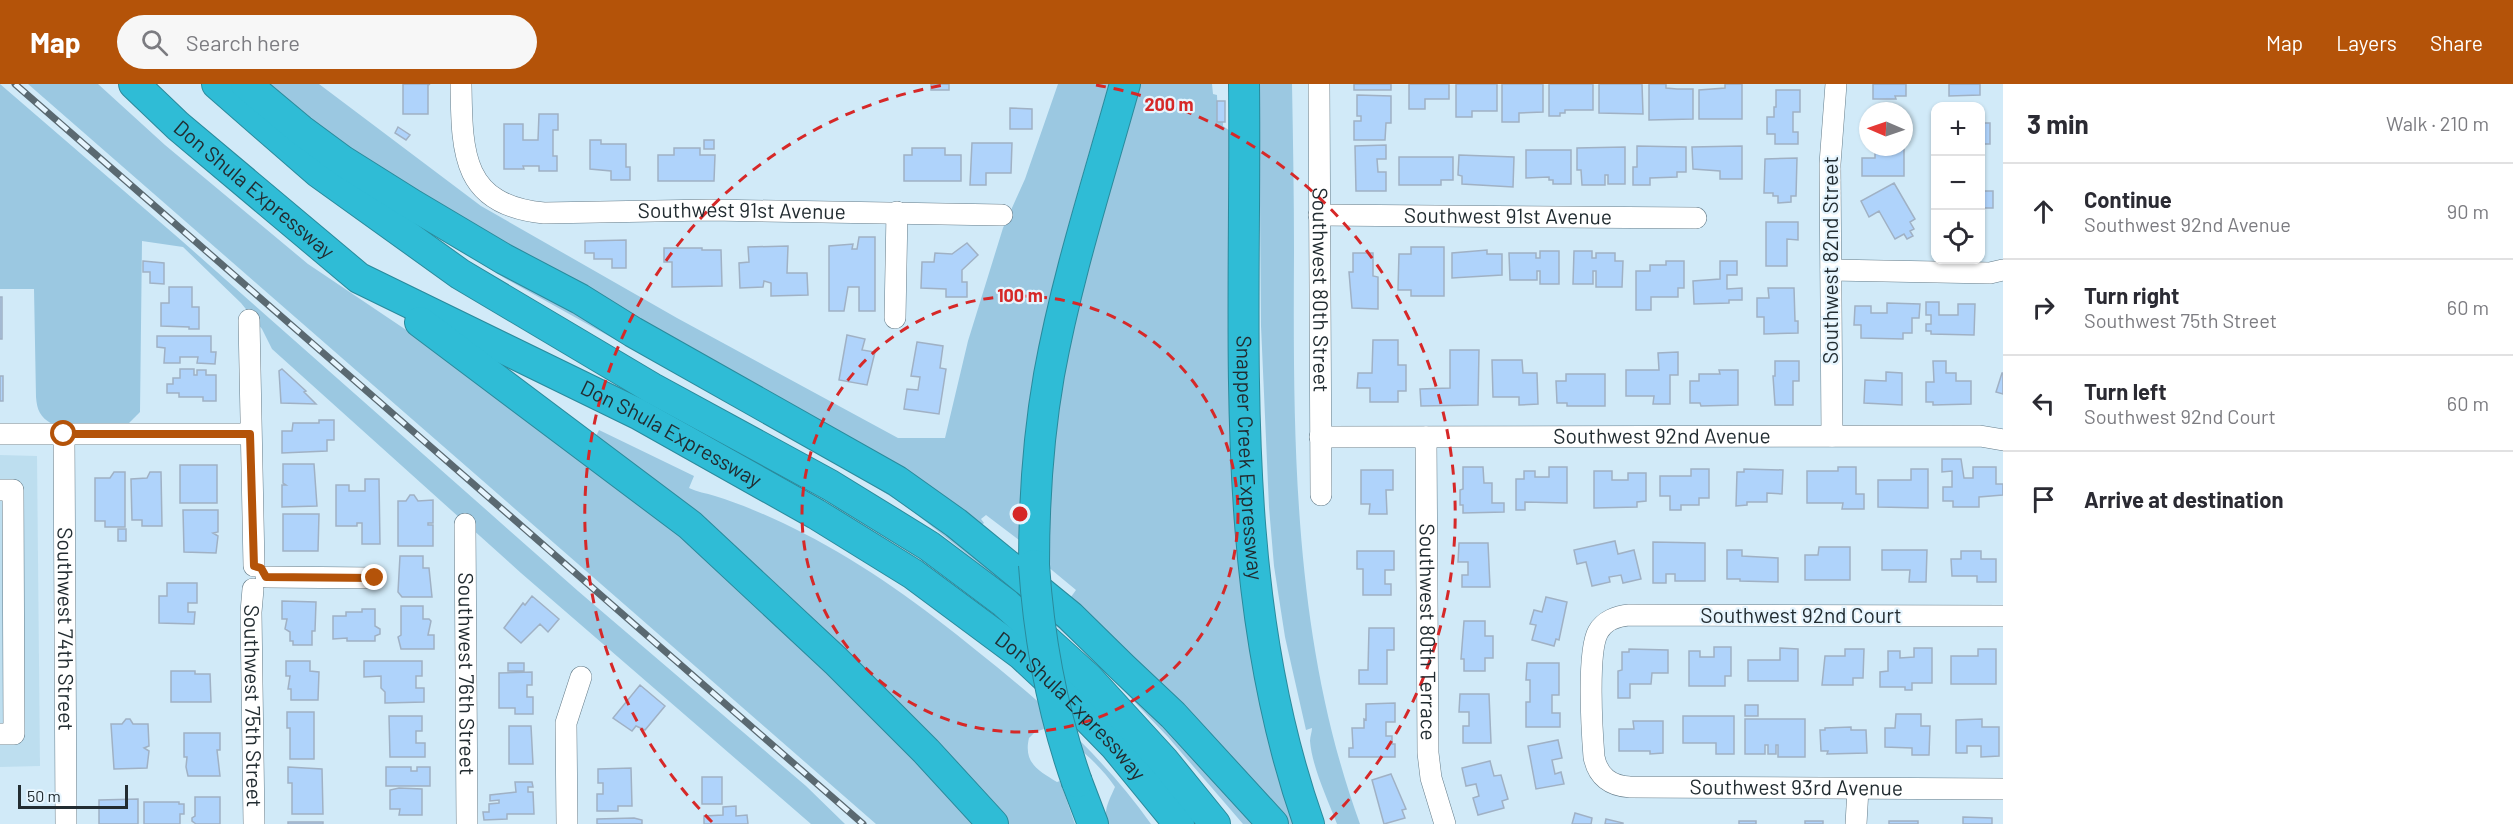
<!DOCTYPE html>
<meta charset="utf-8">
<style>
:root{--surface:#fff;--page:#f7f7f7;--text:#2b2b33;--muted:#7c7c81;--line:#e1e1e2;--accent:#b45309}
body{margin:0;font-family:Barlow,sans-serif;background:var(--page);color:var(--text)}
.controls{position:absolute;right:18px;top:18px;display:grid;overflow:hidden;border-radius:12px;box-shadow:0 2px 4px #0004}
.controls button{width:54px;height:54px;display:grid;place-items:center;padding:0;border:0;border-bottom:2px solid var(--line);background:var(--surface);color:var(--text);font:30px sans-serif}
.compass{position:absolute;left:1859px;top:18px;width:54px;height:54px;border-radius:50%;background:var(--surface);box-shadow:0 2px 4px #0004;rotate:272deg}
.scale{position:absolute;left:18px;bottom:15px;width:110px;box-sizing:border-box;padding-left:6px;border:3px solid #222c31;border-top:0;font-size:16px;line-height:21px;white-space:nowrap;color:#222c31;-webkit-text-stroke:4px #e6f5fe;paint-order:stroke}
.stop{position:absolute;width:18px;height:18px;margin:-14px;border:4px solid #b45309;border-radius:50%;background:#fff}
.stop.end{background:#b45309;border-color:#fff;box-shadow:0 2px 6px #0008}
.list{margin:0;padding:0;list-style:none}
h2{display:flex;justify-content:space-between;align-items:center;height:78px;margin:0;padding:0 24px;font-size:26px}
h2 small{font-size:20px;font-weight:400;color:var(--muted)}
.list li{display:grid;grid-template-columns:39px 1fr auto;gap:18px;align-items:center;box-sizing:border-box;height:96px;padding:0 24px;border-top:2px solid var(--line)}
.list b{display:block;font-size:22px;white-space:nowrap}
.list p{margin:0;font-size:20px;white-space:nowrap;color:var(--muted)}
.list em{font-size:20px;font-style:normal;color:var(--muted)}
.icon{flex:none;width:33px;height:33px;fill:none;stroke:currentColor;stroke-width:2;stroke-linecap:round;stroke-linejoin:round}
.map{position:relative;flex:none;width:2003px;height:740px;overflow:hidden}
header{display:flex;align-items:center;gap:36px;box-sizing:border-box;height:84px;padding:0 30px;background:var(--accent);color:#fff}
header strong{font-size:28px}
nav{display:flex;gap:33px;margin-inline-start:auto;font-size:21px}
.search{width:420px;height:54px;background:var(--page);display:flex;align-items:center;gap:15px;box-sizing:border-box;padding:0 21px;border-radius:33px;color:var(--muted);font-size:22px}
main{display:flex}
aside{flex:1;background:var(--surface)}
.map>svg:first-child{display:block}
.built{fill:#bddeef}
.green{fill:#9bc8e1}
.building{fill:#afd3fb;stroke:#a0b1c4;stroke-width:1.5}
.lines{fill:none;stroke-linecap:round;stroke-linejoin:round}
.minor-casing{stroke:#657c89;stroke-width:22}
.highway-casing{stroke:#2a8a9c;stroke-width:32}
.minor{stroke:#fff;stroke-width:21}
.highway{stroke:#2fbcd6;stroke-width:30}
.rail-casing{stroke:#5a6971;stroke-width:7}
.rail{stroke:#e6f5fe;stroke-width:4.5;stroke-dasharray:14;stroke-linecap:butt}
.highway-bridge-casing{stroke:#2a8a9c;stroke-width:32;stroke-linecap:butt}
.highway-bridge{stroke:#2fbcd6;stroke-width:30}
.route{stroke:#b45309;stroke-width:8}
.ring{fill:none;stroke:#d62828;stroke-width:3;stroke-dasharray:10 8}
.labels{text-anchor:middle;stroke-width:4.5;stroke-linejoin:round;paint-order:stroke}
.street-label{font-size:21px;fill:#222c31;stroke:#e6f5fe}
.centre{fill:#d62828;stroke:#e6f5fe;stroke-width:3}
.ring-label{font-size:18px;text-anchor:middle;font-weight:bold;fill:#d62828;stroke:#e6f5fe;stroke-width:4.5;stroke-linejoin:round;paint-order:stroke}
</style>
<header>
<strong>Map</strong>
<div class="search"><svg class="icon" aria-label="search" viewBox="0 0 24 24"><circle cx="10" cy="10" r="6"/><path d="M15 15l6 6"/></svg>Search here</div>
<nav><a>Map</a><a>Layers</a><a>Share</a></nav>
</header>
<main>
<div class="map">
<svg width="2003" height="740" viewBox="0 0 2003 740">
<rect width="100%" height="100%" fill="#d1eaf8"/>
<path class="built" d="M0,371l37,1 3,310 -40,1z"/>
<path class="green" d="M0,0l182,157 396,350 228,195 39,38h-34l-290,-251 -249,-224 -10,-20 -21,-26 -58,-56 -41,-6 -2,171 -14,14 -74,-2c-12,-7 -15,-14 -16,-27l-2,-108h-34z
M28,0h70l67,61 143,119 198,133 219,174 254,253h-103z
M256,0h63l162,122 196,112 221,120h47l23,-97 35,-113 22,-49 33,-95h51c-27,94 -56,187 -74,283 -11,57 -14,115 -16,173l-33,-25 -5,4 3,4 -6,5 -549,-321z
M1140,0h72l1,10 4,1 1,27h5v4l7,5 -2,230h5l62,463h-52l-75,-87 -66,-69 -59,-54 -137,-108 -72,-45 -328,-182 -84,-53 308,172 338,203 8,-11 -29,-24 1,-68 12,-106 17,-83z
M1259,0h33c1,56 2,112 2,168 -1,192 -1,388 66,572h-23c-9,-24 -25,-57 -27,-83 0,-5 2,-9 2,-13l-6,2 -21,-93 -11,-71 -5,-59 -8,-181z
M599,346l95,46 -5,12c8,4 17,5 26,8 29,9 61,23 88,37 63,32 120,74 174,118 64,51 126,105 174,173h-43c-6,-13 2,-25 7,-37 -14,-21 -46,-52 -71,-58l-9,3 -6,6c-6,25 10,33 28,44l3,-1 15,43h-67l-52,-52 -360,-336z"/>
<path class="building" d="M403,0h27l-2,1v29h-25z
M931,0h18v6h-18z
M1354,0h37v6h-37z
M1409,0h40v15h-24v10h-16z
M1456,0h41v27h-25v6h-16z
M1502,0h41v28l-24,1v9h-17z
M1549,0h44v26h-28v3h-5v3h-11z
M1599,0h43l1,30 -44,-1z
M1649,0h17v4l11,1h16v30l-44,1z
M1725,0h17v35h-43v-29l26,-2z
M1873,0h33v12h-11l1,3h-23z
M1949,0h31v11l-31,1z
M1776,6h24v22h-7v20h5v12h-23v-10h-8v-17h7v-10h2z
M1357,11l34,1v27h-5l-1,17h-31v-19h7v-5h-4z
M1217,17h8v21h-8z
M1010,24l22,1v20h-22z
M539,30h19v16h-5v26h4v15h-18v-5h-16l1,3h-20v-45h19v16h15z
M1864,35h4v18h-4z
M1980,39h10v21h-7v24h-3z
M398,43l12,8 -4,5 -11,-7z
M1904,50v42h-42v-18h13v-11h29z
M590,56h11v4h25v23h4v13h-19v-9l-21,-2z
M704,56h10v9h-10z
M972,59h40l-1,30h-25v12h-16z
M1386,61v14h-9l1,13h8v19h-30l-1,-45z
M1637,62l49,1v25h-9v5l-27,1v7h-17v-18h4z
M1742,62v33h-22v-8l-27,-2 -1,-22z
M1625,63v37h-17v-9h-3v10h-23l-1,-15h-4v-22z
M674,64h26v7h15l-1,26h-56v-26h16z
M912,64h33v7h16v26h-57v-26h8z
M1526,66h45v34h-18v-4h-4v-3l-23,1z
M1459,71l55,2 -1,30 -51,-3v-8l-4,-1z
M1399,73h54v23h-12v5h-42z
M1797,74l-1,38h-5v6l-13,1v-7h-5v-3h-9l1,-34z
M1894,99l21,36 -5,3 4,7 -4,2 3,5 -6,3 -3,-5 -9,5 -16,-28 -10,6 -8,-16z
M1980,107h13v17h-11v27z
M1766,138h32v18l-11,-1v27h-21z
M859,153h16v74h-16v-24h-11l-4,24h-15v-65l24,-2 -1,5h5z
M626,156v28h-14v-9h-18v-6h-9v-12z
M967,159l11,12 -16,15v12h5v15h-21v-8l-25,-1 1,-26h12l1,-9 17,1z
M788,162l-1,27h20l1,22 -37,1v-13l-7,-2 -1,6 -23,1 -1,-25 10,-1 -1,-15z
M1411,163h33v49h-33v-6h-13l1,-36h12z
M664,164h38v2h19l1,36 -50,1v-25h-8z
M1487,166v4h15v21l-50,3v-25z
M1540,167h19v33h-19v-13h-3v9h-27l-1,-27h27v5h4z
M1574,167h18v7h4v-5h19v8h8l-1,26h-26v-16h-3v13h-20z
M1353,169h20v23l5,1v32l-26,-1 -3,-36h4z
M143,177l21,2v21l-14,-1v-11h-7z
M1666,177h18v27h-6v9h-27v13h-15v-39h14v-6h16z
M1720,177h17v14h-10v14l15,-1v12h-13v3l-35,1 -1,-23 27,-2z
M169,203h23v20h7v22h-10v-2l-28,-1v-23h8z
M1768,204h26l1,33h3v12l-34,1v-17h-7v-19h12z
M0,213h2v42h-2z
M1926,218h13v13h19v-11h17l-1,31 -43,-1v-3h-5v-7h5v-9h-5z
M1887,219l33,1 -1,14h-7v15h-9v6l-42,-1v-13h-7l1,-19h16v7h16z
M847,251l18,4 -3,11 13,2 -8,33 -28,-5z
M157,252h54v16h5l-1,12 -18,-1 1,-6h-18v6h-16l1,-15 -8,-1z
M1373,256h25v25h8v26h-8v11h-28v-14h-13l1,-15h14z
M917,258l26,4 -3,22 6,1 -7,45 -35,-5 3,-20 11,1 2,-13 -9,-1z
M1450,266h29l-1,55 -57,1 -1,-17 30,-1z
M1678,268v23h-8v29h-17l1,-8h-28v-26h33l-1,-17z
M1492,276h30l1,13h14l1,31 -19,1v-8h-26z
M1775,277h24v20h-6v24h-18l-2,-29h2z
M1933,277h13v12h10v8h15v23l-38,1v-3h-7v-20h8z
M180,285h14v6h3v-5h9v5h10v26h-13v-4h-24v-4h-12v-9h6v-6h7z
M282,285l24,22 -2,1 12,12 -35,-1 -2,-32z
M1719,286h19v35l-37,1 -1,-3h-10v-22h9v-7h21z
M1886,288l16,1v32l-38,-2 1,-23 21,1z
M2002,289h1v21l-7,-2z
M1566,290h39v32h-38v-3h-10l-1,-22h10z
M0,292h3v25h-3z
M319,336h15v20h-7v11l-45,2v-22h10l1,-8h26z
M1942,375h19l3,19h9v-11h23v17h7v11l-24,2v10h-26v-6h-10v-14h9v-16l-10,1z
M283,380h31l3,42 -35,1v-22h4l-3,-2z
M180,381h37v38h-37z
M1463,383h20l1,16h8v20h12v9l-41,1v-8h-3v-15l3,-1z
M1549,383h18v36l-42,-1v8h-9v-31h8v-8h11v6h14z
M1838,383h18v27h8v15h-22l1,-6h-36v-32h31z
M1691,385h18v29h-10v7h-18v5h-11v-14h-10v-20h31z
M1744,385l39,1 -1,24 -15,-1v9h-20v3l-11,1 1,-34h7z
M1911,385h17v39l-50,-1v-27h33z
M1361,386h32v20h-7l1,24h-18l1,-10h-9z
M1594,387h18v9h16v-7h18v28l-9,1v5l-43,1z
M114,388h11v55h-20v-6h-10v-43h15z
M150,388h11l1,54h-20v-6h-10l-1,-41 16,-1z
M365,395h14l1,65h-18v-21h-5v3h-21v-41h13v6h16z
M410,411h4l4,6 15,-1v23h-5v2h5v21h-35v-45h8z
M183,426h35v22l-5,1 5,3 -2,17 -32,-1z
M283,430h36l-1,37h-35z
M118,445h8v12h-8z
M1615,457l3,13 16,-4 7,29 -18,4 -2,-8 -12,2 1,5 -18,4 -6,-24 -9,2 -3,-14z
M1653,458l52,1v38h-30v-7h-9v9h-13z
M1459,459h29l2,44h-28v-12h6v-13h-10z
M1819,463h31v33h-45v-25h13z
M1727,466h15v6l36,2v24l-38,-1v-2h-13z
M1882,466h45l-1,32h-17l1,-12h-28z
M1357,467h37v19h-9v14h6v11h-28v-26h-6z
M1961,467h20v8h15v23h-19v-6h-25l-1,-17h10z
M400,472h23v12h6l3,29h-30l-4,-5z
M167,499h30v20h-9v9h7l-1,12 -35,-1v-27h8z
M532,512l27,23 -11,13 -8,-8 -19,19 -17,-15 19,-25 2,2z
M1546,513l21,5 -8,38 -3,-1 -2,7 -22,-6 4,-15 -6,-1 4,-14 8,2z
M282,517l34,1 -1,29h-3v14h-19v-4h-3v-9l-5,-3 2,-10h-5z
M401,522h22v13h6l2,2 -3,14h6v14h-33l-3,-12 3,-2z
M362,525h13v17l5,3v5l-5,2v5h-28v-3l-14,1v-23h13v-4h16z
M1464,537h21v15h8v22h-8v13h-21v-12h-3z
M1369,544h25v22h-7v34h-28v-14h9z
M1714,563h17v29h-6v10h-36v-35h11v6h14z
M1780,564l18,1v32h-50v-21h32z
M1914,564h18v35h-20v7h-7v-3h-25v-15l8,-1v-20h12v7l14,-1z
M1629,565l39,1v23h-16l-1,11h-21v14h-12v-27l4,-1v-18h7z
M1845,565h19l-1,29h-10v7h-31l3,-29h20z
M1978,565h18v35h-45v-28h27z
M286,577h24v10l9,1 -1,28h-27v-11h-3l2,-13h-4z
M364,577h58v15h-6v12h8v14l-39,1v-11l-4,-4v-12l-17,1z
M508,579h16v8h-16z
M1527,579h32v32h-7v18h8v14h-34v-25h4v-22h-4z
M171,587h24v3h15l1,28h-40z
M532,588v13h-5v12h6v17h-18v-6h-16v-35z
M640,601l25,21 -20,24 -9,-4 -4,5 -19,-13z
M1460,610h29l2,49h-28v-17h6v-14h-10z
M1395,619v19h-9v14h6v8h3v13h-46v-9h4l-1,-20h12v-9l2,1v-16z
M1745,621h13v11h-13z
M287,628h27v47h-24v-31h-3z
M1896,630h25v12h9l-1,29h-17v-7l-27,-1v-19h10z
M389,632h33v15h-6v12h9v14h-35z
M1683,632h51v38h-18v-11h-33z
M126,635h4l3,5h15l1,22 -5,2 5,3 -2,17 -33,1 -3,-45h11z
M1745,635h60v38h-27v-12h-2v9h-8v-9h-3v9h-20z
M1982,635v8h17v29l-18,1v-11h-14v7h-11v-33z
M1633,637h30v32l-13,1v-3h-31v-22h15z
M509,642h22l2,38h-24z
M1851,643v3h15l1,23 -40,1 1,-3h-7l-1,-21h5v-2z
M184,649h36v17h-3l3,26h-32l-2,-9 1,-10h-3z
M1558,656l4,18 -10,2 3,14 6,-2 3,12 -28,5 -8,-43z
M1490,677l4,15 7,-1 7,24 -6,2 2,7 -26,7 -5,-17 6,-2 -3,-12 -10,2 -4,-18z
M288,683l34,2 1,45h-31v-31h-4z
M386,683h25v4h6v-4h13v19h-44z
M631,684l1,38h-14v5h-21v-17h6v-11h-5v-14z
M1391,690l15,35 -4,1 3,8 -21,6 -12,-44z
M702,693h20v27h-20z
M515,698h17l1,5h-5v5h5l1,22h-27v5l-23,1 -1,-8h6v-8l10,-1v-3l-9,1v-6l26,-3z
M399,704l23,1v26h-23l1,-6h-10v-19z
M195,713h25v27h-24l-4,-3v-3l3,-2z
M138,715v25h-39v-24z
M144,718h35v2h5v10h-4v10h-36z
M736,722v10l11,-1 1,9h-44v-8l19,-1v-8z
M1575,729l17,5 -1,6h-19z
M1963,733l29,1v6h-29z
M634,734l8,2v4h-45v-5z
M1606,735l17,4v1h-18z
M1739,737h17v3h-17z
M1805,737h18v3h-18z
M1889,737h29v3h-29z
M288,738h35v2h-35z"/>
<g class="lines">
<g class="minor-casing">
<g id="minor">
<path id="s1" d="M461,0c1,68 0,121 83,129l167,-3 291,5"/>
<path id="s2" d="M1319,0l2,411"/>
<path id="s3" d="M1319,131l377,3"/>
<path d="M1831,186l159,3 13,-3"/>
<path d="M895,234l2,-106"/>
<path d="M249,236l5,246"/>
<path d="M0,350h250"/>
<path id="s4" d="M64,350l2,390"/>
<path d="M1832,352l-2,-272 6,-80"/>
<path id="s5" d="M1320,353l660,-1 23,4"/>
<path id="s6" d="M1426,353l2,316 3,25 14,46"/>
<path d="M0,406h13l1,244h-14"/>
<path id="s7" d="M465,440l2,300"/>
<path d="M266,493l109,1"/>
<path id="s8" d="M253,505l-2,23 3,212"/>
<path id="s9" d="M2003,532l-374,-1c-12,1 -25,6 -31,17 -11,20 -6,100 -4,125 4,20 17,29 36,30l373,2"/>
<path d="M567,740l-1,-101 15,-46"/>
<path d="M1856,740l2,-35"/>
</g>
</g>
<g class="highway-casing">
<g id="highway">
<path id="s10" d="M134,0l44,42 181,152 279,136 178,100 97,60 109,81 43,40 50,51 64,78"/>
<path d="M217,0l101,88 142,102 192,114 178,97 99,61 76,57 83,75 76,83 51,63"/>
<path d="M246,0l55,46 42,31 70,44 91,54 76,40 53,33 264,149 59,42 114,93 52,51 51,48 100,109"/>
<path id="s11" d="M1244,0c3,247 -19,503 65,740"/>
<path d="M420,238l270,203 146,136 90,90 67,73"/>
<path d="M1034,481c0,-64 4,-127 15,-190 18,-99 49,-194 76,-291"/>
<path d="M1077,698l16,42"/>
</g>
</g>
<use href="#minor" class="minor"/>
<use href="#highway" class="highway"/>
<g class="rail-casing">
<path id="rail" d="M15,0l848,740"/>
</g>
<use href="#rail" class="rail"/>
<g class="highway-bridge-casing">
<path id="highway-bridge" d="M1034,481c5,75 18,146 43,217"/>
</g>
<use href="#highway-bridge" class="highway-bridge"/>
</g>
<g class="lines">
<path class="route" d="M64,350h186l4,132 7,2 5,9 109,1"/>
</g>
<g class="ring">
<circle cx="1020" cy="430" r="218"/>
<path d="M712 738A436 436 0 0 1 944 1M1096 1A436 436 0 0 1 1328 738"/>
</g>
<g class="labels">
<g class="street-label">
<text dy="7" stroke="none"><textPath href="#s10" startOffset="160">Don Shula Expressway</textPath></text>
<text dy="7" stroke="none"><textPath href="#s1" startOffset="374">Southwest 91st Avenue</textPath></text>
<text dy="7" stroke="none"><textPath href="#s3" startOffset="189">Southwest 91st Avenue</textPath></text>
<text transform="translate(1831 176) rotate(-90)" y="7">Southwest 82nd Street</text>
<text dy="7" stroke="none"><textPath href="#s2" startOffset="206">Southwest 80th Street</textPath></text>
<text dy="7" stroke="none"><textPath href="#s10" startOffset="646">Don Shula Expressway</textPath></text>
<text dy="7" stroke="none"><textPath href="#s5" startOffset="342">Southwest 92nd Avenue</textPath></text>
<text dy="7" stroke="none"><textPath href="#s11" startOffset="374">Snapper Creek Expressway</textPath></text>
<text x="1801" y="539">Southwest 92nd Court</text>
<text dy="7" stroke="none"><textPath href="#s4" startOffset="195">Southwest 74th Street</textPath></text>
<text dy="7" stroke="none"><textPath href="#s6" startOffset="195">Southwest 80th Terrace</textPath></text>
<text dy="7" stroke="none"><textPath href="#s7" startOffset="150">Southwest 76th Street</textPath></text>
<text dy="7" stroke="none"><textPath href="#s8" startOffset="117">Southwest 75th Street</textPath></text>
<text dy="7" stroke="none"><textPath href="#s10" startOffset="1132">Don Shula Expressway</textPath></text>
<text dy="7" stroke="none"><textPath href="#s9" startOffset="754">Southwest 93rd Avenue</textPath></text>
</g>
</g>
<circle cx="1020" cy="430" r="9" class="centre"/>
<g class="ring-label">
<text x="1169" y="27">200 m</text>
<text x="1020" y="218">100 m</text>
</g>
</svg>
<div class="controls">
<button>+</button>
<button>−</button>
<button><svg class="icon" aria-label="locate" viewBox="0 0 24 24"><circle cx="12" cy="12" r="6"/><path d="M12 2v4M12 18v4M2 12h4M18 12h4"/></svg></button>
</div>
<svg class="compass" viewBox="-18 -18 36 36"><path d="M0-13l5 13h-10z" fill="#e53935"/><path d="M0 13l5-13h-10z" fill="#7c7c81"/></svg>
<div class="scale">50 m</div>
<div class="stop" style="left:64px;top:350px"></div>
<div class="stop end" style="left:375px;top:494px"></div>
</div>
<aside>
<h2>3 min<small>Walk · 210 m</small></h2>
<ul class="list">
<li><svg class="icon" aria-label="ahead" viewBox="0 0 24 24"><path d="M12 20V5M6 11l6-6 6 6"/></svg><div><b>Continue</b><p>Southwest 92nd Avenue</p></div><em>90 m</em></li>
<li><svg class="icon" aria-label="right" viewBox="0 0 24 24"><path d="M7 20v-9h11M14 6l5 5-5 5"/></svg><div><b>Turn right</b><p>Southwest 75th Street</p></div><em>60 m</em></li>
<li><svg class="icon" aria-label="left" viewBox="0 0 24 24"><path d="M17 20v-9H6M10 6l-5 5 5 5"/></svg><div><b>Turn left</b><p>Southwest 92nd Court</p></div><em>60 m</em></li>
<li><svg class="icon" aria-label="arrive" viewBox="0 0 24 24"><path d="M6 21V4h12l-3 4 3 4H6"/></svg><div><b>Arrive at destination</b></div></li>
</ul>
</aside>
</main>
